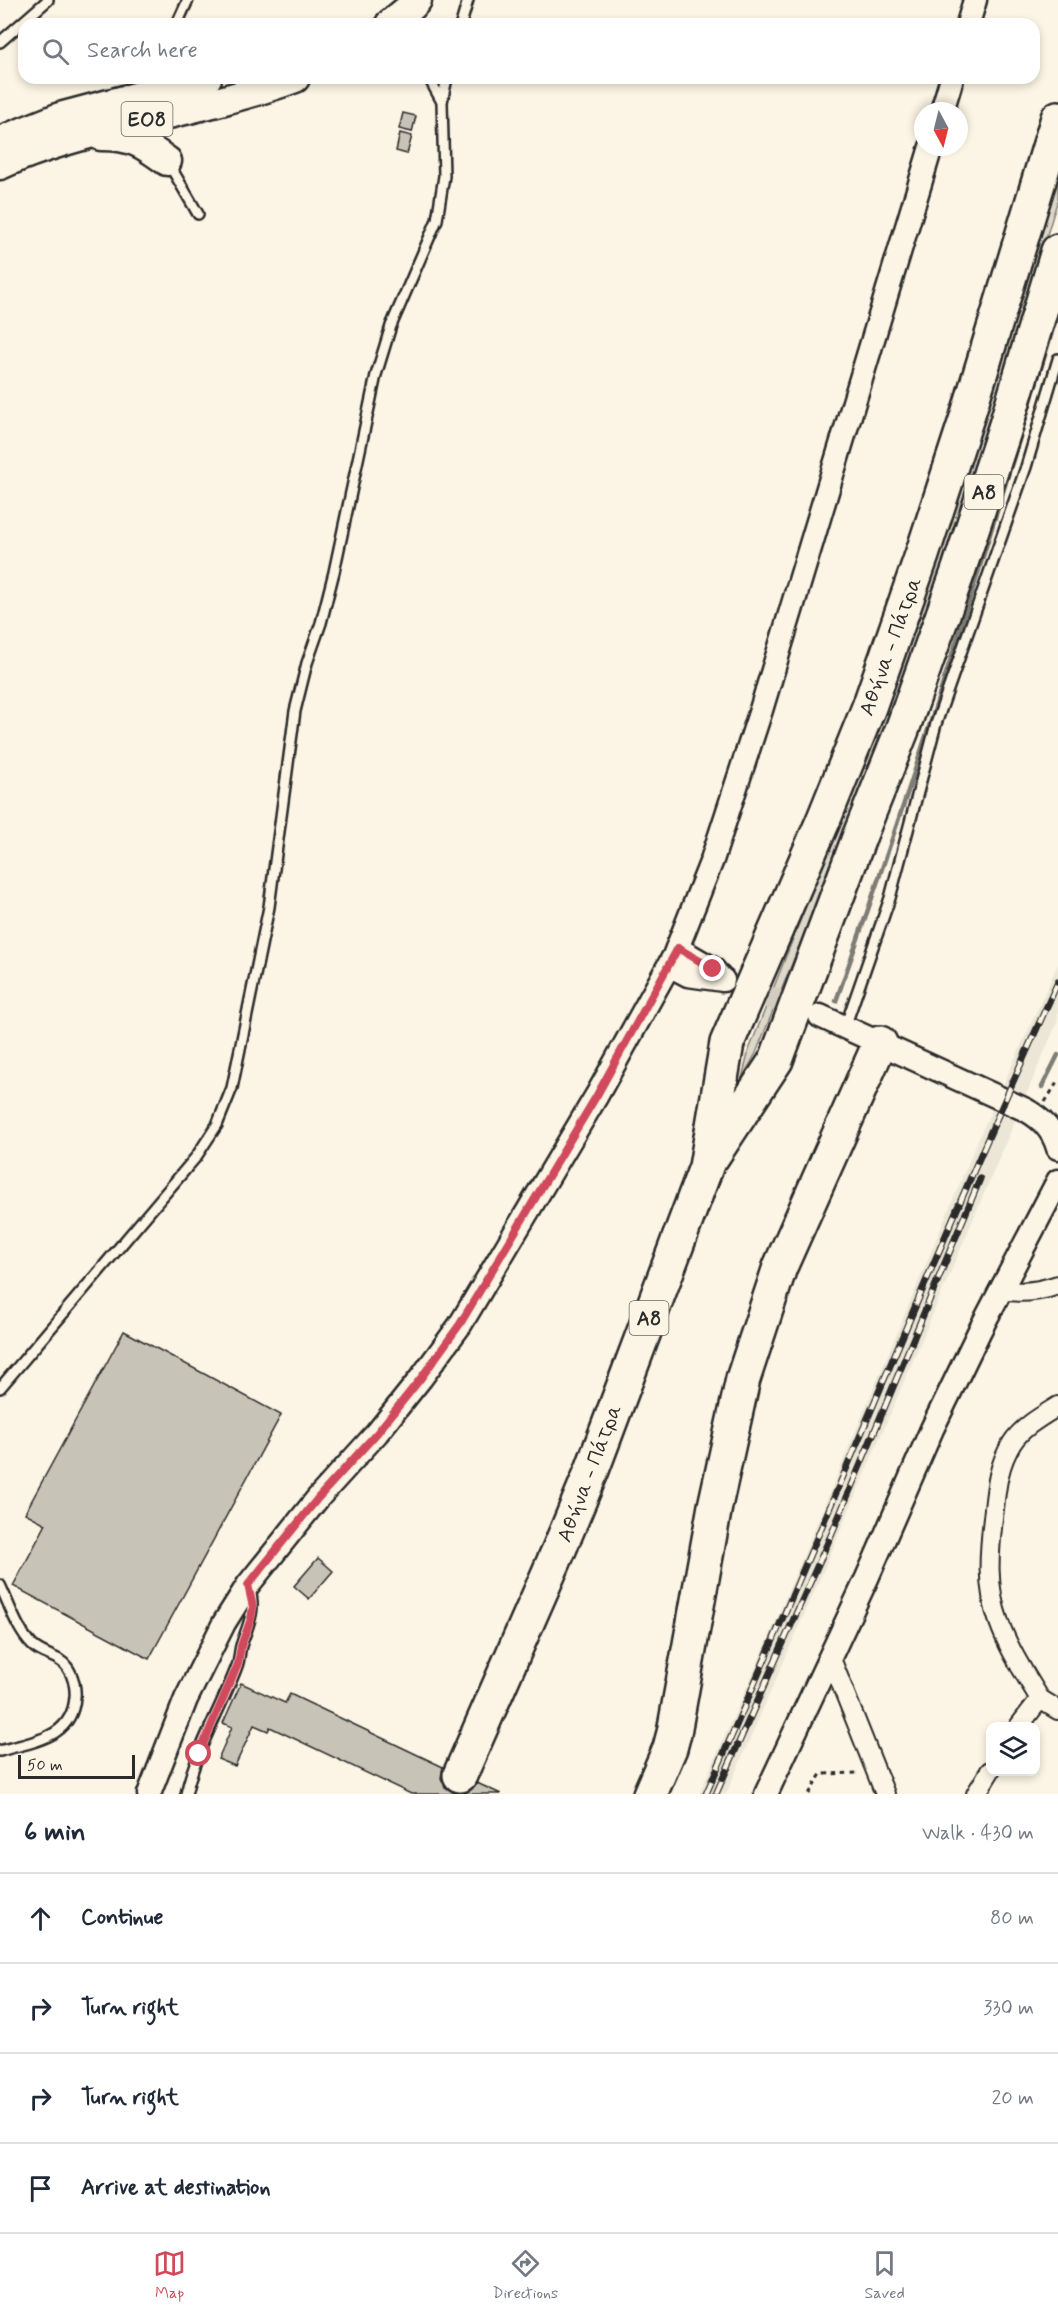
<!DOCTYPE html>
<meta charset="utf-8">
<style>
:root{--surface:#fff;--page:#f6f6f7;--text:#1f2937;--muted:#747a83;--line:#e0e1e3;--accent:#d1495b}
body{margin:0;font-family:Mynerve,sans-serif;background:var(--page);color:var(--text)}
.controls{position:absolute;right:18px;bottom:18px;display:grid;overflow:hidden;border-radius:12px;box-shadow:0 3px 9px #0003}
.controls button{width:54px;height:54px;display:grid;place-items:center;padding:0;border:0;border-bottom:2px solid var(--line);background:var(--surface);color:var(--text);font:30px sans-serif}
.compass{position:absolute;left:914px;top:102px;width:54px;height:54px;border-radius:50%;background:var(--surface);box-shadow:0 3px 9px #0003;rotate:173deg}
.scale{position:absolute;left:18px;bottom:15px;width:117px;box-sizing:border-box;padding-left:6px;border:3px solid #2b2b2b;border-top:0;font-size:16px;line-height:21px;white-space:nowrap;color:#2b2b2b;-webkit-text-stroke:4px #fcf5e5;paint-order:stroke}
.stop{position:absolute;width:18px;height:18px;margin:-14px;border:4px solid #d1495b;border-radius:50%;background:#fff}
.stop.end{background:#d1495b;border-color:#fff;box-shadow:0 2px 6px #0008}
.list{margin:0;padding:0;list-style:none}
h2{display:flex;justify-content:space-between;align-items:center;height:78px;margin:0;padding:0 24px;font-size:26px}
h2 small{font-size:20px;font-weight:400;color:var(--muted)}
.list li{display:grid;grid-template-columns:39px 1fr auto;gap:18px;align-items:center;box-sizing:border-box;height:90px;padding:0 24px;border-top:2px solid var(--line)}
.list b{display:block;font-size:22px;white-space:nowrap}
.list em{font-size:20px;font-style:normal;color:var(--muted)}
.icon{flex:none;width:33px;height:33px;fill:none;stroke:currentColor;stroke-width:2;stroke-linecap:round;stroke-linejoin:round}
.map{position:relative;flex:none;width:1058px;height:1794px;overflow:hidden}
.search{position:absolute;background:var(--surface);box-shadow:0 3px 9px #0003;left:18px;right:18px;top:18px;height:66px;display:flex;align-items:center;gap:15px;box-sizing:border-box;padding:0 21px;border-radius:18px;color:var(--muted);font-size:22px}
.sheet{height:438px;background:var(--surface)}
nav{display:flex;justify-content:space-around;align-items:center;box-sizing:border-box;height:84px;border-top:2px solid var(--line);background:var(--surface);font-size:16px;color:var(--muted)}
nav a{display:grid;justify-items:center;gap:3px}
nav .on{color:var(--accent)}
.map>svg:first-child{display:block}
.built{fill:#ece6d7}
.green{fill:#ded8ca;stroke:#84827a;stroke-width:1.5}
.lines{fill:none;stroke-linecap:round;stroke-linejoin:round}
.stream{stroke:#7d7b74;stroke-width:4.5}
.building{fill:#c8c3b7;stroke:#2b2b2b;stroke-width:1.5}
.tertiary-tunnel{stroke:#d2cdc0;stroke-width:22;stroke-dasharray:22 11;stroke-linecap:butt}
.service-casing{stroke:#2b2b2b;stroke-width:14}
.minor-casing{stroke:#2b2b2b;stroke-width:22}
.tertiary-casing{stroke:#2b2b2b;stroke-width:27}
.primary-casing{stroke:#2b2b2b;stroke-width:33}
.motorway-casing{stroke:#2b2b2b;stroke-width:38}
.path{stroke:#2b2b2b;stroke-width:3;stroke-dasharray:4.5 4.5;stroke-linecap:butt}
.service{stroke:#fcf5e5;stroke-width:9}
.minor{stroke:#fcf5e5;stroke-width:18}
.tertiary{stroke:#fcf5e5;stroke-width:22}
.primary{stroke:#fcf5e5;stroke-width:28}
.motorway{stroke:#fcf5e5;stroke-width:33}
.rail-casing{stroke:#2b2b2b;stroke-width:7}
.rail{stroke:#fcf5e5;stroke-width:4.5;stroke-dasharray:14;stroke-linecap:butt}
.route{stroke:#d1495b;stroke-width:8}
.labels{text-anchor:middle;stroke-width:4.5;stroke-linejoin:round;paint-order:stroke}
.shield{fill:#fcf5e5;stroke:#6a6863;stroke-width:1.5}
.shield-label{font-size:20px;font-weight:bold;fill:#2b2b2b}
.street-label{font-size:21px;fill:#2b2b2b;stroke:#fcf5e5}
</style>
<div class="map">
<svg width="1058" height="1794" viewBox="0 0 1058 1794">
<rect width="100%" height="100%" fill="#fcf5e5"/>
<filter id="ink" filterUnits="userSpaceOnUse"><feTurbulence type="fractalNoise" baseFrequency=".0167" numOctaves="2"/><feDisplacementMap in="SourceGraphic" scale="12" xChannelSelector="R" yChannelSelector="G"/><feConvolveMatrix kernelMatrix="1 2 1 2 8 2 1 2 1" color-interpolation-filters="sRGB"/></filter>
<g filter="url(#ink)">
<path class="built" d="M1058,964v56l-233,547 -99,227h-27l68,-152 211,-502z"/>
<path class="green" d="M1058,170v29c-53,172 -104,346 -167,515 -43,114 -90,226 -135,339l-14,25 7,-28 134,-339z"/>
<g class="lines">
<path class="stream" d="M836,1001c81,-227 152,-458 222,-689
M1042,1087l16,-32"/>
</g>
<path class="building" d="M403,113l13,3 -4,16 -13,-3z
M400,133l12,3 -5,18 -11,-3z
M124,1331l157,84 -132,244 -136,-73 33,-62 -21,-11z
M318,1558l15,13 -24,28 -15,-13z
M241,1683l44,20 5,-9 153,73 -2,11 4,9 8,5 10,2 8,-4 6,-7 24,11h-90l-141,-67 -2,4 -14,-6 -19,41 -17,-7 14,-32 -9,-4z"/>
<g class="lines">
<path class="tertiary-tunnel" d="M737,985l70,27"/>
<g class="service-casing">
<path id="service" d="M177,24l11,-24
M461,24l7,-24
M0,42l48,-42
M429,78l13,24
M169,164l29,50
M845,1027l45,-129 46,-174 90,-257 32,-108
M0,1388l196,-231 21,-32 15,-37 37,-181 26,-196 12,-48 14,-40 13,-51 42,-197 15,-49 46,-106 7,-44 -2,-74 5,-24
M0,1585c9,19 17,45 32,60 11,11 26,10 35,22 6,8 9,21 8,30 -3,42 -42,44 -75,54
M186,1794c10,-45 35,-85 51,-128 3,-7 2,-16 5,-23 6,-18 14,-33 8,-53"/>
</g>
<g class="minor-casing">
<path id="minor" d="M1001,1290c20,4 37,2 57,-5
M830,1656l55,138
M1040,1699c-15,-25 -31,-49 -41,-77 -13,-35 -10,-68 -6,-104 3,-26 4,-51 19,-75 10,-16 30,-27 46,-37
M1019,1726l21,-27 18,11
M976,1794l14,-23"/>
</g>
<g class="tertiary-casing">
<path id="tertiary" d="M968,24l7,-24
M942,111l10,-33
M677,948l36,21 9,11
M669,965l19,10 35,5
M820,1016l206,94c16,9 27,20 32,38
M149,1794l37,-95 38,-76 24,-38 70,-87 59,-65 44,-55 39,-53 137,-230 77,-139 38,-96 49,-150 170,-563
M766,1794l101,-216 65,-149 47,-97 79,-151"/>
</g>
<g class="primary-casing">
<path id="primary" d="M390,24l22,-18 5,-6
M101,136c32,0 41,7 66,25
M0,141l60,-24 147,-39
M0,165c32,-15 66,-25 100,-34 65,-17 132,-30 195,-53"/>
</g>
<g class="motorway-casing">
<path id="motorway" d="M712,1157l64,-97 84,-225 42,-105 57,-161 47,-144 52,-174
M460,1775l98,-223 34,-82 114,-303 21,-124 96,-222 46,-114 53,-152 46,-141 90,-296
M650,1794l20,-46 4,-15 41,-227 28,-127 37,-112 100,-224"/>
</g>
<path class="path" d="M1045,1102l13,-21
M809,1794l12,-20 37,-1"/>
<use href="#service" class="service"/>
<use href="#minor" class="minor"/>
<use href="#tertiary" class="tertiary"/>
<use href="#primary" class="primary"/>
<use href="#motorway" class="motorway"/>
<g class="rail-casing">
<path id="rail" d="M706,1794c120,-270 229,-544 352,-812
M716,1794l116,-261 148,-354"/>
</g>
<use href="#rail" class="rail"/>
</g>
</g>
<g class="lines" filter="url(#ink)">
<path class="route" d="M199,1754l39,-90 3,-18 10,-27 2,-12 -5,-22 70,-87 59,-65 44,-55 39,-54 137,-229 81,-147 35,21"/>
</g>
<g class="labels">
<g class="shield">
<rect x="121.5" y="102" width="51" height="34" rx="4.5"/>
<rect x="964.5" y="475" width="39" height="34" rx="4.5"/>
<rect x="629.5" y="1301" width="39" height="34" rx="4.5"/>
</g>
<g class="shield-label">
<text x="147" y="126">ΕΟ8</text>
<text x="984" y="499">Α8</text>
<text x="649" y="1325">Α8</text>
</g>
<g class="street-label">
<text transform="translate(890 646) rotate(-70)" y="7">Αθήνα - Πάτρα</text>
<text transform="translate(589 1473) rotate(-69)" y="7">Αθήνα - Πάτρα</text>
</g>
</g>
</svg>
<div class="controls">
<button><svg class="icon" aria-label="layers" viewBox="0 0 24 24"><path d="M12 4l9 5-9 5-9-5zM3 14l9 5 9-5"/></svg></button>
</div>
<svg class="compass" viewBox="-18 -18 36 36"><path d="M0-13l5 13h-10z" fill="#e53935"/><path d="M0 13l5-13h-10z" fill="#747a83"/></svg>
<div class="scale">50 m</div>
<div class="stop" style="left:199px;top:1754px"></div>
<div class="stop end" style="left:713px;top:969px"></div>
<div class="search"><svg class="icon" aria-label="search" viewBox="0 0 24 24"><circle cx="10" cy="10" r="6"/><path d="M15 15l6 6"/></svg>Search here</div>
</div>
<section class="sheet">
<h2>6 min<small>Walk · 430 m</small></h2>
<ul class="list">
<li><svg class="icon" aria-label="ahead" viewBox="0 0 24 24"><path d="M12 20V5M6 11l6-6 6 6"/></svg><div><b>Continue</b></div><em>80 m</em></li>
<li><svg class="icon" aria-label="right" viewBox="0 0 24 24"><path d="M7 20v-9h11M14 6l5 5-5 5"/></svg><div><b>Turn right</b></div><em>330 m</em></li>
<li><svg class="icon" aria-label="right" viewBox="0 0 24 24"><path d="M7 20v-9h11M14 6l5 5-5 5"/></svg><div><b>Turn right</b></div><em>20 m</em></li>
<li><svg class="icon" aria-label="arrive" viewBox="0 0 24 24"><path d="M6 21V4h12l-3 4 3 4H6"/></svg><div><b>Arrive at destination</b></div></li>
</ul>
</section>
<nav>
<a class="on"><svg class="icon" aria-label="map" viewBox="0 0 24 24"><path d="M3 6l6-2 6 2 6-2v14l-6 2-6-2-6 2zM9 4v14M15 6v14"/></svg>Map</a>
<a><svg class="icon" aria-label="directions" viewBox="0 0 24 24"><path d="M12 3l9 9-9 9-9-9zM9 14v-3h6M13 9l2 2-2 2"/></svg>Directions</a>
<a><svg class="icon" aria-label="saved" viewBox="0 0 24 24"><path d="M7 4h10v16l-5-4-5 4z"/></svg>Saved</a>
</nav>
